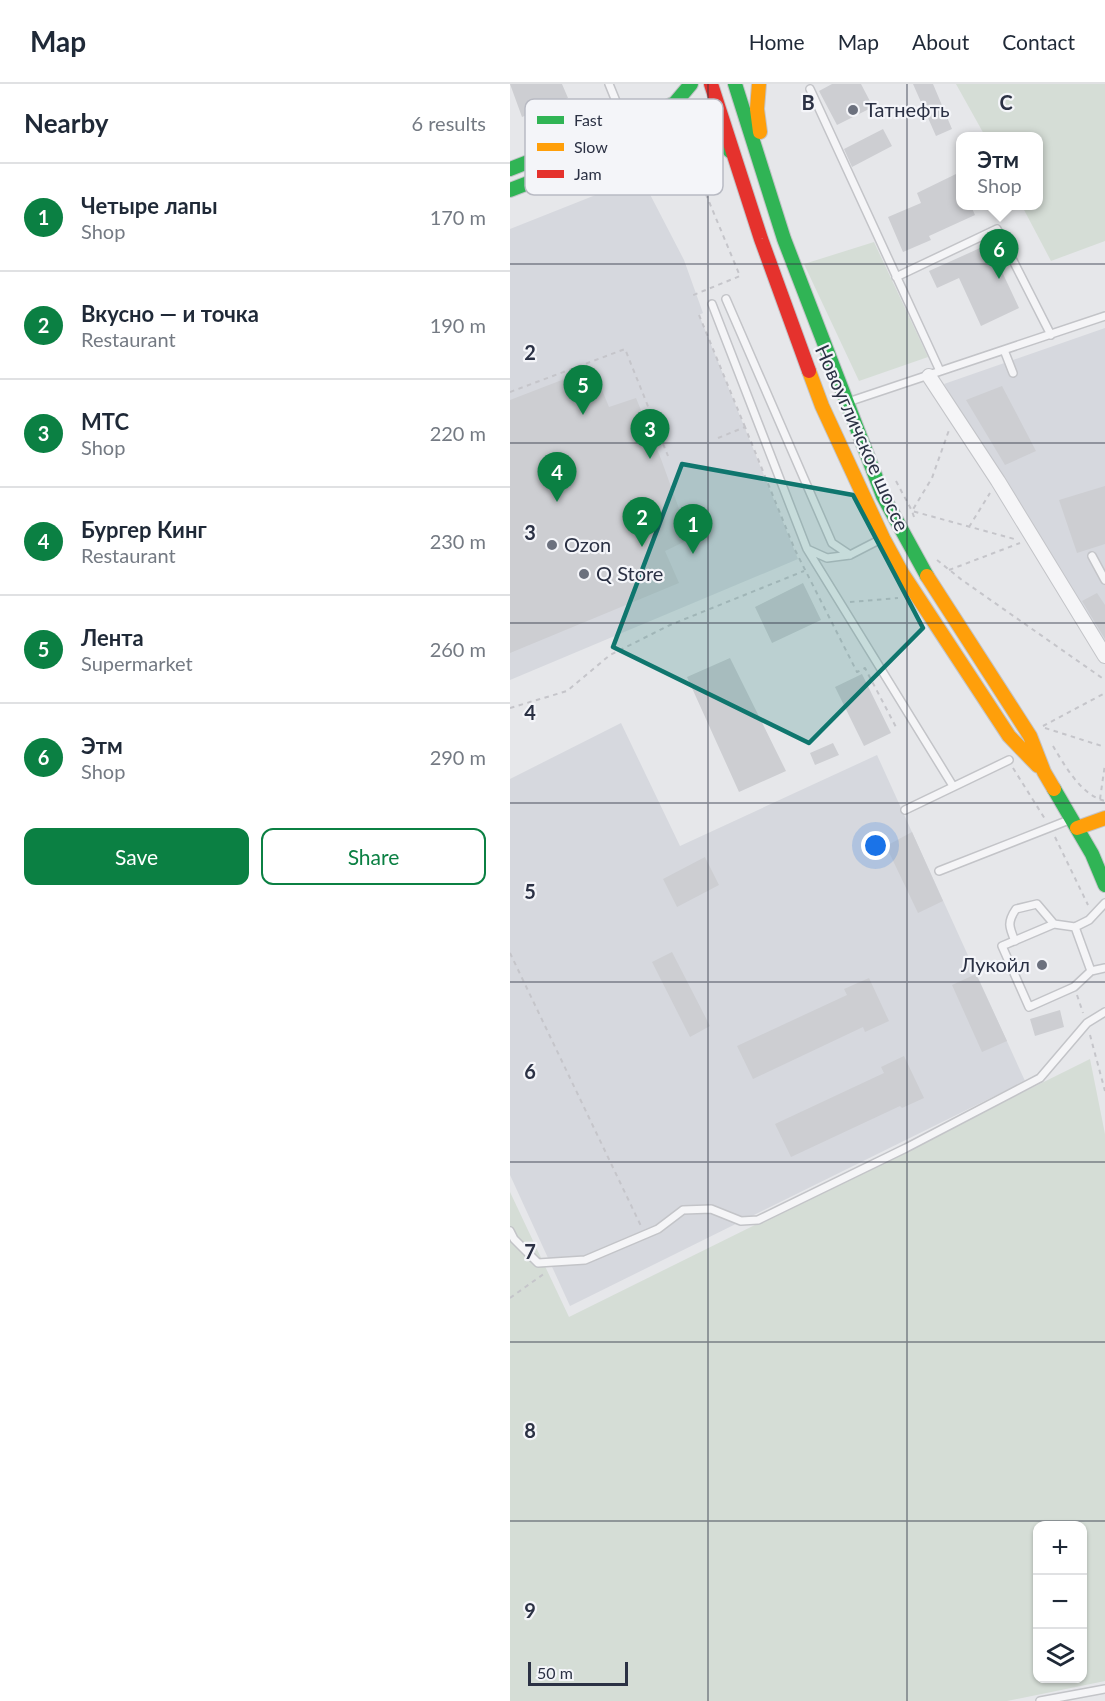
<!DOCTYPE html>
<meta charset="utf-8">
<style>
:root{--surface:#fff;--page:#f2f2f3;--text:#1f2937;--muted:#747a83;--line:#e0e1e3;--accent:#0b8043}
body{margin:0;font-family:Lato,sans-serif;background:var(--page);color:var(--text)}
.controls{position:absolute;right:18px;bottom:18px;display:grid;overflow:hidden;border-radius:12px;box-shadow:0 2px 4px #0004}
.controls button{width:54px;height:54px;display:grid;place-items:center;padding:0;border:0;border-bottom:2px solid var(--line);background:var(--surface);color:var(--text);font:30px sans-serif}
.scale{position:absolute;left:18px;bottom:15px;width:100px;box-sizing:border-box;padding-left:6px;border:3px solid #2b3144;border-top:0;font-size:16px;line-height:21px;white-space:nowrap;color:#2b3144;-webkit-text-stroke:4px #f4f5f9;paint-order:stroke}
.you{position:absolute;left:366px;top:762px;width:21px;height:21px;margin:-15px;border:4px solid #fff;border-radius:50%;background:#1a73e8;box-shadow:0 0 0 9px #1a73e833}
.badge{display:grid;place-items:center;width:39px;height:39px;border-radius:50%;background:var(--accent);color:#fff;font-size:20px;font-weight:700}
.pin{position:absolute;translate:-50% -50px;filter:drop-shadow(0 2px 3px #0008)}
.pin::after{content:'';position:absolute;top:32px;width:21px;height:18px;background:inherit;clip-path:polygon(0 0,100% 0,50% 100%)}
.popup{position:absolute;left:446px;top:48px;width:87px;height:78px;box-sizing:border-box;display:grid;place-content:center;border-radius:12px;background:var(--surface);filter:drop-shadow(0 2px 4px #0005);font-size:20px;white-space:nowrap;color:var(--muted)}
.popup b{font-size:22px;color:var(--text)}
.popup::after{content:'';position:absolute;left:50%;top:100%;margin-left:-12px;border:12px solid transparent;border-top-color:var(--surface)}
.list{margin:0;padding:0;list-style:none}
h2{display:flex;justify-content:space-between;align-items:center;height:78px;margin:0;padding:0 24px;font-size:26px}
h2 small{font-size:20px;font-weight:400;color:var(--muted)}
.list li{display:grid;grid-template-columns:39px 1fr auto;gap:18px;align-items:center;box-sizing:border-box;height:108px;padding:0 24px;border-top:2px solid var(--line)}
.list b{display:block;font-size:22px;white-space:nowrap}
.list p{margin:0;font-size:20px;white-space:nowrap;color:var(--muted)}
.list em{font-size:20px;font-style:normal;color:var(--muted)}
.actions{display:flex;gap:12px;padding:18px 24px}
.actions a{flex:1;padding:14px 0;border:2px solid var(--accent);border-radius:12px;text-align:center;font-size:21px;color:var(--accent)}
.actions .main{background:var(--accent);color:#fff}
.icon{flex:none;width:33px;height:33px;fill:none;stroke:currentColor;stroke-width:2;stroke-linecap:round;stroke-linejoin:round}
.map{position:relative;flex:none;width:595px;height:1617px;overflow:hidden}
header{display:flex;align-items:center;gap:36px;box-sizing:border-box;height:84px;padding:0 30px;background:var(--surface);border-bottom:2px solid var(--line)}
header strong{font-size:28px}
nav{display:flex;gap:33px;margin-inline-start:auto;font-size:21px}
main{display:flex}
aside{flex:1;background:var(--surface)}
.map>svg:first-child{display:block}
.built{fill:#d6d8de}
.green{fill:#d5ddd6;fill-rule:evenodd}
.building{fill:#cdced2}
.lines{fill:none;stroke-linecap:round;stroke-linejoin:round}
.lane-casing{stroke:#c3c4c8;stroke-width:10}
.street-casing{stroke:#c3c4c8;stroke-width:16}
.fast-casing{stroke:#c3c4c8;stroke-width:16}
.slow-casing{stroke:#c3c4c8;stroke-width:16}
.jam-casing{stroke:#c3c4c8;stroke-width:16}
.path{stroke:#c5c5ca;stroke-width:2;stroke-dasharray:4.5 4.5;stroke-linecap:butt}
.lane{stroke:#f5f5f7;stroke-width:7}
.street{stroke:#f5f5f7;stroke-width:14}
.fast{stroke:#30b455;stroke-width:14}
.slow{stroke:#ff9f0a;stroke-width:14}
.jam{stroke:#e5322d;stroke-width:14}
.marked{fill:#0f766e;fill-opacity:0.2;stroke:#0f766e;stroke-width:4.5;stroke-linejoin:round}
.grid{fill:none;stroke:#2b3144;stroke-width:1.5;stroke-opacity:0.55}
.poi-dot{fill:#6c717e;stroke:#f4f5f9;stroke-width:2}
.labels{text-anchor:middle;stroke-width:4.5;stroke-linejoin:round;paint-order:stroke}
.poi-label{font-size:20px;fill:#2b3144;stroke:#f4f5f9;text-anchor:start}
.street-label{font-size:20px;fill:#2b3144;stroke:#f4f5f9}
.key{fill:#f4f5f9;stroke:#b8bac3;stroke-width:1.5}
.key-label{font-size:16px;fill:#2b3144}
.grid-label{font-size:20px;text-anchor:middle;font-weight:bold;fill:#2b3144;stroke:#f4f5f9;stroke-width:4.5;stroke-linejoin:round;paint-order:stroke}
</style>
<header>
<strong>Map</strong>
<nav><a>Home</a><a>Map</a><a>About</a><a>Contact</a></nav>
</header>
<main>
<aside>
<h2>Nearby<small>6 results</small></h2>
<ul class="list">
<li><span class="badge">1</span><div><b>Четыре лапы</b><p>Shop</p></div><em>170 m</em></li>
<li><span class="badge">2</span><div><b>Вкусно — и точка</b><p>Restaurant</p></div><em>190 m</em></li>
<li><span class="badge">3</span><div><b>МТС</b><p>Shop</p></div><em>220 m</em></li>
<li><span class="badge">4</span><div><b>Бургер Кинг</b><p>Restaurant</p></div><em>230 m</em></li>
<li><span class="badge">5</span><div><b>Лента</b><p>Supermarket</p></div><em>260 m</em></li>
<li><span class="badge">6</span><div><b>Этм</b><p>Shop</p></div><em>290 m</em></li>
</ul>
<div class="actions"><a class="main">Save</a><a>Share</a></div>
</aside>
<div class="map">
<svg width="595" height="1617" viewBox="0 0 595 1617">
<rect width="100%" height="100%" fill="#e6e7ea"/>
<path class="built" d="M131,93l43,83 19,53 -4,2 99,244 -288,121v-451z
M595,244v330l-161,-274z
M111,639l59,123 197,-91 148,326 -455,225 -60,-131v-396z"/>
<path class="green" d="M446,0h149v157l-54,20 -29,-55h16v-70h-53z
M364,158l54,115 -69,24 -55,-117z
M580,975l15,75v547l-98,20h-497v-509l59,125zM528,1442h44v152h-44z"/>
<path class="building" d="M0,0h52l6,14 -46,19z
M322,0h29l12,23 -36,18 -18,-34z
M403,0h20l19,45 -16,7z
M373,45l9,17 -40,21 -8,-18z
M446,90l4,8v24h11l4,9 -46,21 2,4 -28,12 -15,-35 33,-14 -4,-10z
M479,160l30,64 -38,18 -22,-48 -22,10 -8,-17z
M83,284l16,39 27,-9 25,61 29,80 -25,12 14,32 -169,70v-253z
M492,302l34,65 -31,14 -39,-65z
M595,402v58l-28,9 -18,-53z
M293,499l18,37 -49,23 -17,-36z
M587,509l8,12v34l-23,-38z
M220,574l56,113 -47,21 -52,-115z
M352,590l29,59 -27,13 -29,-59z
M323,659l6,12 -24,10 -5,-12z
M402,748l31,69 -25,12 -32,-67z
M195,773l14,28 -42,22 -14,-28z
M162,868l38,74 -20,11 -38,-75z
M466,890l31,67 -25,11 -30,-67z
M359,894l20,43 -24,11 -2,-5 -110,52 -16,-33 110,-51 -3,-6z
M550,926l4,17 -29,9 -5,-17z
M394,972l20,42 -22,10 -2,-2 -109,51 -16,-33 109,-51 -3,-6z"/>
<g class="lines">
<g class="lane-casing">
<path id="lane" d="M99,0l15,37
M300,5l130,282
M386,193l101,-48 54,106
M216,215l106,244 18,12
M202,220l95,245 20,9 23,-3 31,-16
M494,266l9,23
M338,318l257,-86
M297,465l146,237
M582,472l13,24
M395,726l104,-50
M429,787l130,-51
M595,819l-16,17 -14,7 16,44 14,-3
M565,843l-21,-3 -52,22 27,61 45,-20 17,-16
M505,857c-6,-14 -8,-19 1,-32l21,-5 17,20
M0,1147l4,8 24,24 47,-3 73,-31 25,-19 28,-1 30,12 17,-1 148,-72 134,-70 47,-55 18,-11
M530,1617l65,-12"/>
</g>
<g class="street-casing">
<path id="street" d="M419,292l69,105 107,175"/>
</g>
<g class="fast-casing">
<path id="fast" d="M225,0l49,155 99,257 44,80
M0,85l146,-57 19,-9 16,-19
M0,106l153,-59 33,-4 18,5 16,19
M544,705l38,65 13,31"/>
</g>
<g class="slow-casing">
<path id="slow" d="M249,0l-2,25 3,23
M299,287l13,35 61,132 19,35 107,163 29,30
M417,492l103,160 14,36 10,17
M567,744l28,-10"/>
</g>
<g class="jam-casing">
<path id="jam" d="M201,0l50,155 48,132"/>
</g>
<path class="path" d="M175,60l55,132 -49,20
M189,231l46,112
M0,308l115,-43 43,107
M208,354l27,-11 50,123 62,122 8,-4 32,61
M386,397l16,30 106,29
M404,433l-2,-6 20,-33 17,-48
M459,443l21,-34
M427,476l25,20 143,100
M439,486l71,-27
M340,518l48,-4
M0,624l57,-17 43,-36 60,-30 134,-54
M533,642l62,-33
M535,644l60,19
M543,662c12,20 28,49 52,55
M503,684l32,51
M590,715l5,-35
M545,753l33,68
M0,869l131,273
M567,911l6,18
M580,951l15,56
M0,1214l35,-25"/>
<use href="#lane" class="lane"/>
<use href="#street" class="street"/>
<use href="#fast" class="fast"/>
<use href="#slow" class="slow"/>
<use href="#jam" class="jam"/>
</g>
<path class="marked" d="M172,380l171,31 70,133 -114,115 -196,-96z"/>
<path class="grid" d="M198,0v1617M397,0v1617M0,180h595M0,359h595M0,539h595M0,719h595M0,898h595M0,1078h595M0,1258h595M0,1437h595"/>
<g class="poi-dot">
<circle cx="343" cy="26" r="6"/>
<circle cx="42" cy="461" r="6"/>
<circle cx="74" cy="490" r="6"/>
<circle cx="532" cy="881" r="6"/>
</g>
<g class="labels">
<g class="poi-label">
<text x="355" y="33">Татнефть</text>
<text x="54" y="468">Ozon</text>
<text x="86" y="497">Q Store</text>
<text x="520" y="888" text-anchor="end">Лукойл</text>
</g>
<g class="street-label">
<text transform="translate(352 354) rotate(66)" y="7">Новоугличское шоссе</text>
</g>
</g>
<rect x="15" y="15" width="198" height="96" rx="9" class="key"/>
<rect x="27" y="32" width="27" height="8" fill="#30b455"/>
<rect x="27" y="59" width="27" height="8" fill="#ff9f0a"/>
<rect x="27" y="86" width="27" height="8" fill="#e5322d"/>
<g class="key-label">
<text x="64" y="42">Fast</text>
<text x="64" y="69">Slow</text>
<text x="64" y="96">Jam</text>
</g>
<g class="grid-label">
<text x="298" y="26">B</text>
<text x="496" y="26">C</text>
<text x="20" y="276">2</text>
<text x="20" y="456">3</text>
<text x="20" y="636">4</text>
<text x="20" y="815">5</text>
<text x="20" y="995">6</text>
<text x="20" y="1175">7</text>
<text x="20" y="1354">8</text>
<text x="20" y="1534">9</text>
</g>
</svg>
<div class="controls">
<button>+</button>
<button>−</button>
<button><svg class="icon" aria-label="layers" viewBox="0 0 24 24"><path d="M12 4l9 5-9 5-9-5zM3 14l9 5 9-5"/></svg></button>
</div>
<div class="scale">50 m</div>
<div class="you"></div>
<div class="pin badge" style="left:183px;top:470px">1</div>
<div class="pin badge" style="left:132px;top:463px">2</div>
<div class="pin badge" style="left:140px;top:375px">3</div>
<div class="pin badge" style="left:47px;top:418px">4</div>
<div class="pin badge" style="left:73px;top:331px">5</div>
<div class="pin badge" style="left:489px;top:195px">6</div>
<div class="popup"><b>Этм</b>Shop</div>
</div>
</main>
